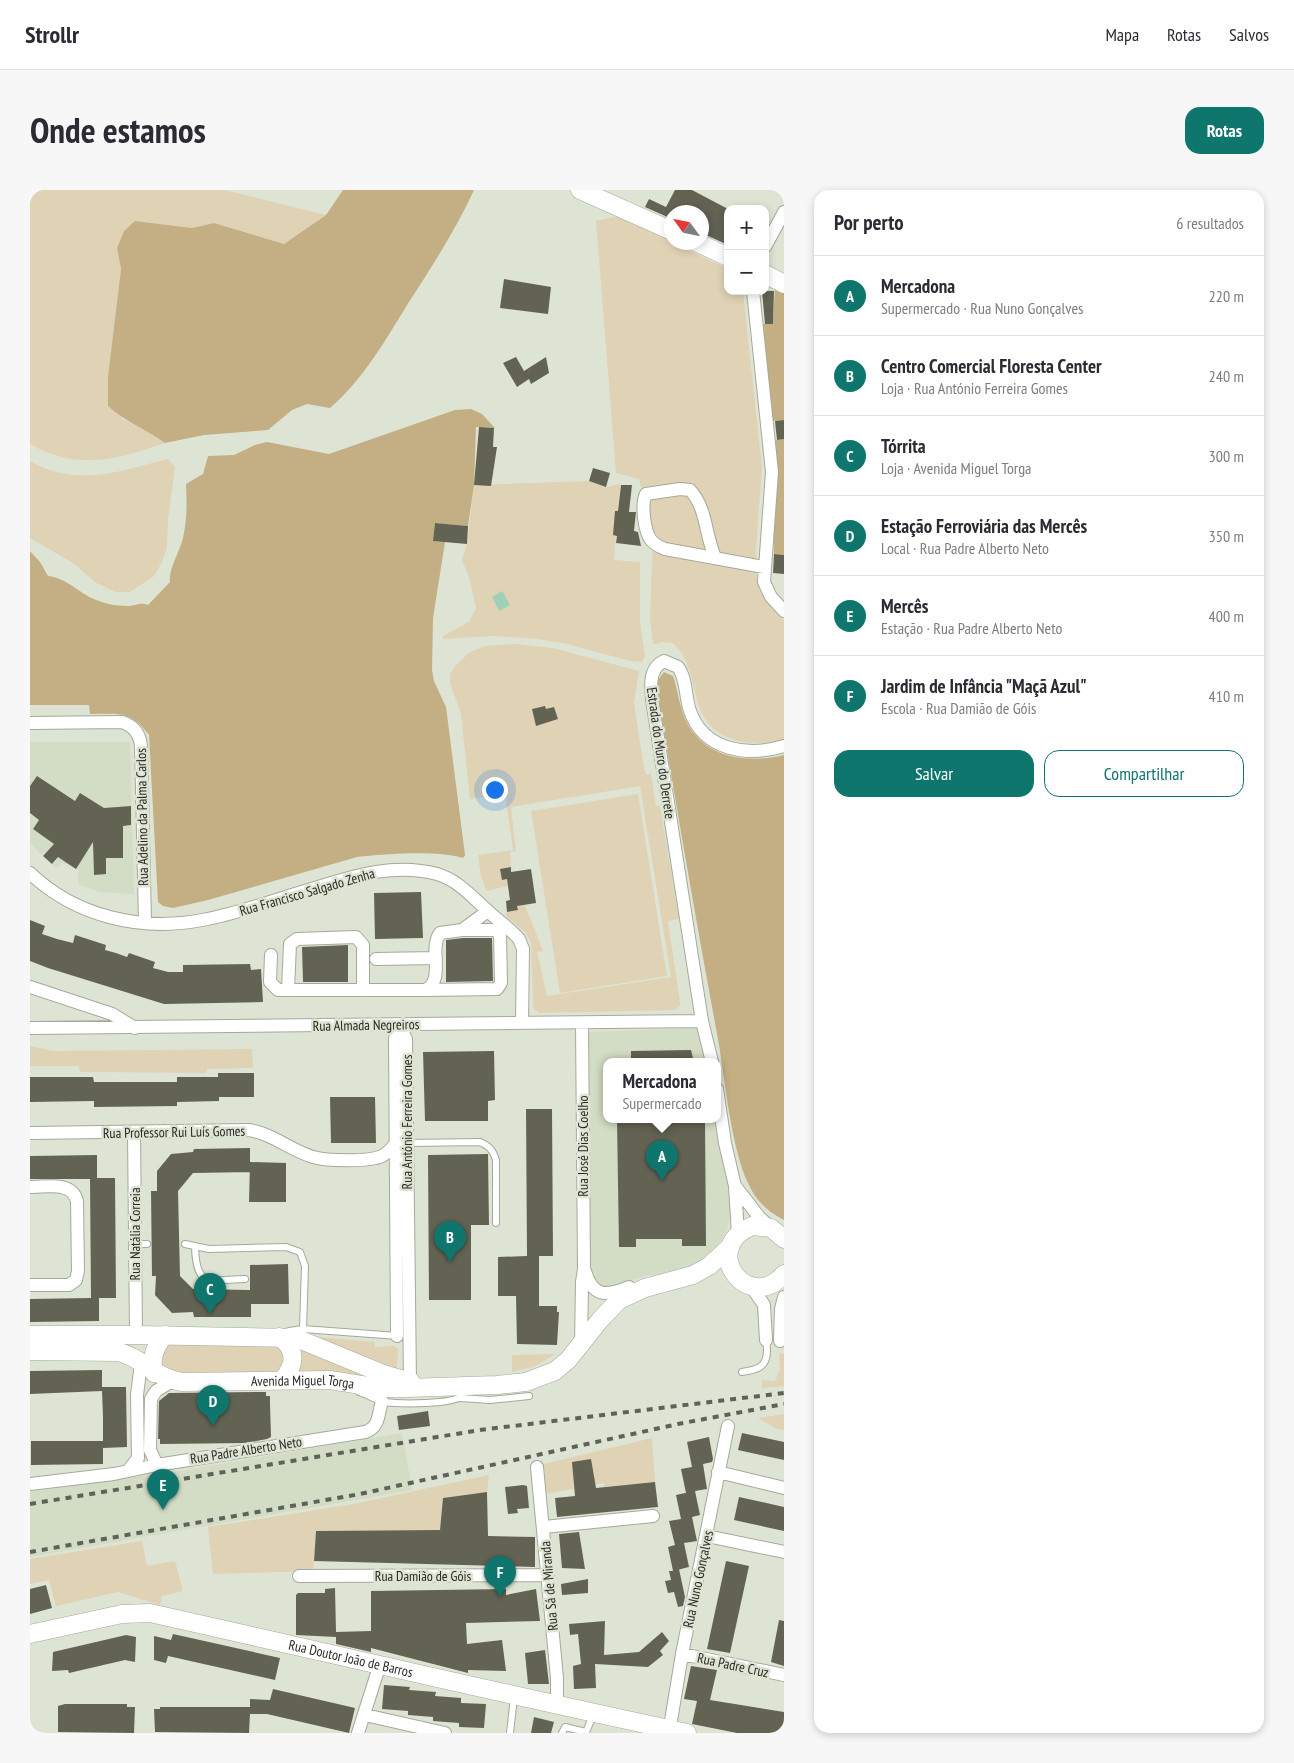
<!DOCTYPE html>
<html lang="pt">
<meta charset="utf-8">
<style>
:root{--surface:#fff;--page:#f7f7f7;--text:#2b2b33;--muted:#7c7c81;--line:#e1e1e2;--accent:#0f766e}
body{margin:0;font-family:"PT Sans Narrow",sans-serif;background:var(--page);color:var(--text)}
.controls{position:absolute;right:15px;top:15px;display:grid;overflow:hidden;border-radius:10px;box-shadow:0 2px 8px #0003}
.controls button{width:45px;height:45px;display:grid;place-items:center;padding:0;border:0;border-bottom:1px solid var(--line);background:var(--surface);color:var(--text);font:25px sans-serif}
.compass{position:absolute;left:634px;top:15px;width:45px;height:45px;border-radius:50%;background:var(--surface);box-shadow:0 2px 8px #0003;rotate:303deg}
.you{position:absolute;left:464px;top:599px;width:18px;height:18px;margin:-12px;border:4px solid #fff;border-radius:50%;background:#1a73e8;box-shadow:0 0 0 8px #1a73e833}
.badge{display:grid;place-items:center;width:32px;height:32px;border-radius:50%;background:var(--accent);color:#fff;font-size:16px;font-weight:700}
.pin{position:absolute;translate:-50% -41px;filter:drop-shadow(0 1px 2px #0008)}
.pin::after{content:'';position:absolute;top:26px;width:18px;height:15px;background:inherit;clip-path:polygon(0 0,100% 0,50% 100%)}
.popup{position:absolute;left:573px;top:868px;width:118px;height:65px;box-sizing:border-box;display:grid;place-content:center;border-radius:10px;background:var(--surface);filter:drop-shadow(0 1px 4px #0005);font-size:16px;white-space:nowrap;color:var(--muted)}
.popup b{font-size:19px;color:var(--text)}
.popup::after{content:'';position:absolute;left:50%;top:100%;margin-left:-10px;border:10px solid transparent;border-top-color:var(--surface)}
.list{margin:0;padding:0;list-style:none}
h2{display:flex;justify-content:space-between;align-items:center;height:65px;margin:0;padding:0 20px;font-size:21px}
h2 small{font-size:16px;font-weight:400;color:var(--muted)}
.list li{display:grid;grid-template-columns:32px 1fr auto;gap:15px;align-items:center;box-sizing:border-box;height:80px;padding:0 20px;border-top:1px solid var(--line)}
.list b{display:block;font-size:19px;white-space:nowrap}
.list p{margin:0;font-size:16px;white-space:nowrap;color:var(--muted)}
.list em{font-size:16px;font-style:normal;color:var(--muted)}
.actions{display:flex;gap:10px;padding:15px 20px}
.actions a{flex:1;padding:11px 0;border:1px solid var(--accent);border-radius:15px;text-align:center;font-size:18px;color:var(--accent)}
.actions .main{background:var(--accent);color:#fff}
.map{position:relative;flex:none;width:754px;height:1543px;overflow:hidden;border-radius:15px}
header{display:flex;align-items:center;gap:30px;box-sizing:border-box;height:70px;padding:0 25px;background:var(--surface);border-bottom:1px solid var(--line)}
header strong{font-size:24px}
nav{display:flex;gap:28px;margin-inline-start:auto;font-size:18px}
.intro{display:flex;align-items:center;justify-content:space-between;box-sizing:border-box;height:120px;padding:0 30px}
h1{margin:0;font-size:35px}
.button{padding:12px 22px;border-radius:15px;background:var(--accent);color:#fff;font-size:18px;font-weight:700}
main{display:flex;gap:30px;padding:0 30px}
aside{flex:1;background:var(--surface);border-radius:15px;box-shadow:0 2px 8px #0003}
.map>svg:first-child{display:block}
.built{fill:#d3dcc5}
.green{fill:#dfd2b5}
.forest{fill:#c3af83}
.water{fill:#9ed1b7}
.building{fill:#636354}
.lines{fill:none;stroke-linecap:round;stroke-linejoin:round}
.lane-casing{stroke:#a4aa9b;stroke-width:8}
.street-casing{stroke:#a4aa9b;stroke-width:14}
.secondary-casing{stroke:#a4aa9b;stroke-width:19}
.lane{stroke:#fff;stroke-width:6}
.street{stroke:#fff;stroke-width:12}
.secondary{stroke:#fff;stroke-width:18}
.rail{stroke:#5f6259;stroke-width:4;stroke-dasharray:6 6;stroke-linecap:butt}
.labels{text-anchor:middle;stroke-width:5;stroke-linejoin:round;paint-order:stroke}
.street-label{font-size:14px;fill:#282a24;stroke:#dee4d4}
</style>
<header>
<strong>Strollr</strong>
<nav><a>Mapa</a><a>Rotas</a><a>Salvos</a></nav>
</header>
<div class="intro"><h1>Onde estamos</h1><a class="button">Rotas</a></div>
<main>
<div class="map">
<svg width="754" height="1543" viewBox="0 0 754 1543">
<rect width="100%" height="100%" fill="#dee4d4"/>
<path class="built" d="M0,552h100l4,152 -35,-2 -21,-8v-14l-15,-7 -7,5 -4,-3 6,-7 -10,-9 -6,6 -12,-12z
M668,838l7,34h-98v58h110l17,84 -9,32 -21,26 -24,12 -31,1 -40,12 -11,-1 -10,-12v-242z
M372,1243l10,57 -382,67v-65l155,-22z"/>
<path class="green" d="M0,0h195l101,25 -42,29 -70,-21 -22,5 -57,-7 -11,10 -7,17 4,21 -13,111 14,39 29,14 14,10c-49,17 -88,28 -135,1z
M588,26l110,53v22h15l19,177 -6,80 1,36 9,18 18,18v119c-17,5 -37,6 -54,-1 -46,-17 -26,-66 -57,-95l-11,-1 -9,3 -3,-26 3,-85 -14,-55 -23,-6 -20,-252z
M138,269l7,8 -7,52 -1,29 -6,16 -7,12 -24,16h-15l-20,-10 -22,-19 -43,-25v-77c48,27 89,10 138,-2z
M559,291l17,6 14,-3 -6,76 26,2v60l5,34 -3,6 -12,-1 -63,-17 -30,-5 -43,-3 -51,3v-3l26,-14 7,-14 -7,-31 -7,-17 5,-16 7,-59z
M485,454l38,4 86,23 -5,32 10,65 2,7 5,-1 5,32h4l19,113 -11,2 12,81v4l-5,4 -136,3 -6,-5 -2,-65 -5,-10 -20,-17 1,-4 11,-2 -1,-4 8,-1 18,46 -6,1 10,44 124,-19 -31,-191 -129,21 5,44 -6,1 1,15 -11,2 2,10h5l1,7 -21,5 -6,-14 -3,-22 35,-5 -8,-56 -35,5 -9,-85 -11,-31v-9l6,-9 14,-13 15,-6z
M608,604l29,182 -107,17 -29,-182z
M0,856l24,5 198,-2 1,19 -46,1 -1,4 -126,-1 -1,-6h-49z
M278,1146l67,6v5l19,-1 4,3 -1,20 -7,-3 -3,5z
M242,1151l15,14 -7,18 -105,4 -17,-14 2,-12 9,-9z
M269,1158l83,31 -85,-4z
M526,1164l-21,12 -23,6v-17z
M749,1164h5v32l-22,2v-8l13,1 5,-12z
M754,1224v16l-7,-1 -19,-11z
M622,1248l3,44 -51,5v-4l-58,11 -2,-30z
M459,1285l-2,17 -44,6 -3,32 -124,1 -3,40 -100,3 -5,-47 146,-23z
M112,1351l5,25 28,-5 8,30 -21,5 -2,9 -42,-13 -62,14 -7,-26 -19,4v-25z"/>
<path class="forest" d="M313,0h131c-18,39 -41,75 -65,112 -23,37 -45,77 -79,106l-23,-4 -15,6 -24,20 -64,5 -39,8c-19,-14 -40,-21 -57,-37v-29l13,-108 -4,-21 7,-17 11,-10 57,7 22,-5 70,21 42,-29z
M745,96l9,5v129l-12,1 -9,-97 10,-1z
M441,219l11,5 13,14 -19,-1 -2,58 -6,41 -33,-3 -2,18 12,1 -12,76 -1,52 2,11 12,26 19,148 -2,3c-27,-8 -78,-4 -106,-1l-149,43 -35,8 -10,-2 -5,-4 -9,-167c-18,-25 -31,-21 -59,-21l-1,-9h-59v-154l10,11 8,14c20,2 32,19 51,25 10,4 20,5 30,5 8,-1 12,-4 19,-1l22,-23c-2,-12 10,-31 13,-44 4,-18 4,-35 3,-54l17,-10 5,-18 26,-1 21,-10 12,-3 62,12 126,-44z
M754,249v116l-10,-1v-114z
M634,482l9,4c5,14 6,30 13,45 18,37 61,43 98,34v465c-17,-9 -28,-19 -36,-37 -17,-36 -23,-103 -30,-144 -21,-112 -40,-224 -59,-336l-1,-23z"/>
<path class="water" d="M472,401l8,14 -11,6 -7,-14z"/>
<path class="building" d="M645,0h17l36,19v36l-22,-10 2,-4 -6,-4v-15h-30v7l-27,-12 4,-8 17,8z
M474,89l47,8 -3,27 -48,-6z
M732,101h12l-1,33h-8z
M486,167l8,14 22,-14 3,16 -18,11 -2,-5 -12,8 -14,-24z
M754,230v19l-7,1 -2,-19z
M449,237l15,1 -1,19h4l-6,39 -17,-1z
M563,278l17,5 -4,14 -17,-6z
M591,295h11l-3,27h7l-2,19 4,1 3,14 -25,-3 1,-7 -4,-1 2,-24h3z
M405,333l33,3 -1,18 -34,-3z
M744,364l10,1v19l-11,-1z
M515,516l1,3 8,-2 4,12 -22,7 -4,-17z
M7,586l38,25 5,-8 24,15 27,-2v19l-8,1v32h-17v16l-12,1 -1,-33 -17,27 -18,-12 -6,7 -9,-8 11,-12 -21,-15 6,-9 -9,-7v-27z
M481,677v5l20,-3 5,34 -19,3 1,4 -11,2 -1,-11 4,-1 -3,-21 -5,1 -2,-11z
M391,702l2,46 -48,1 -1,-46z
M0,730l15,6 -3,8 15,5 16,4 2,-8 31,10 -1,5 11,3 11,4 2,-4 26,9 -2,6 15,4h15v-7l67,-1 1,6 10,-1 2,33 -99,2 -116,-36 -18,-7z
M433,748h29l1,43 -47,1v-42z
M318,755v37h-45l-1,-35z
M661,860l3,12h-63v-11z
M464,861l1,49 -7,1v20h-63l-2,-69z
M188,883h36v24h-35v4l-42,1v4l-83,1v-6l-64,1v-25h63l1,5h83v-5h41z
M300,907h45l1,46h-45z
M496,919h26l1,147h-14v50h18v6h2l-2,33 -40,-1 -1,-48h-18v-39l29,-1z
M587,930h88l1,126h-24v-7h-46v8h-17z
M220,958v24l-57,1 -15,18 2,85 13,13 57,1v-25l38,-1 1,40h-38v13h-57l-1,-5 -21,1 -17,-18 1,-19h-4l-1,-85h6v-20l14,-17 22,-2 1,-3z
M458,964l1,71h-18v75h-42l-1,-145z
M67,965v23h18l1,120h-17v23l-69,1v-23l61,-1 -1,-119h-60v-23z
M220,972l36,1v39h-37z
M72,1180v17h24l1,60 -24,1v16l-72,1v-24h72v-24l-1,-26 -72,3v-23z
M236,1202v4h4v8l1,33 -4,2 -21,4 -86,1v-5h-2l1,-38 10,-8z
M398,1221l2,15 -31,4 -2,-14z
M712,1243l42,9v18l-46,-10z
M679,1247l4,22 -1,3 -9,2 4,25 -12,2 5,24 -8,2 5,24 -13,2 5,24 -16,4 -5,-24 7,-2 -6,-24 12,-2 -5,-24 14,-3 -4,1 -5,-24 11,-2 -5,-25z
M561,1269l5,29 59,-6 3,25 -101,10 -2,-19 20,-2 -3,-34z
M493,1295l4,1 2,22 -12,1 1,4 -10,1 -3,-27z
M457,1302l1,44 47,1v30l-221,-6 2,-30 124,-1 3,-32z
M709,1307l45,10v24l-50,-11z
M549,1342l6,37 -23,-1 -3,-34z
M696,1371l23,5 -19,87 -23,-4z
M649,1379l6,28 -2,9 -5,1 -4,-15 -6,1 -3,-12 6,-1 -2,-9z
M558,1389v14l-26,2 -1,-11z
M16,1395l6,23 -22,6v-25z
M305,1398l1,44 35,-1v-40l135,-2v6l30,-6 4,32 -74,2 1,21 35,-4 4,31 -38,-1v3l-97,-25v4l-35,-8v-7l-40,-2v-40l2,-2h27v-4z
M749,1430l5,1v45l-13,-4z
M575,1431l-1,34 35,-3 23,-20 7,9 -9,10 3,4 -15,12 -53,-3 1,24 -22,1 -1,-23 8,-2 -3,-30 -8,1 -1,-11z
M143,1444l107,24 -5,22 -107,-24 -2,7 -12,-3v-24l17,4z
M96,1445l10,2 -1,25 -10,-2 -56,13 -1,-3 -16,1 1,-19z
M515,1460l4,34h-21l-3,-31z
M661,1476l26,4 -7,30 74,12v21h-47l-45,-9 5,-23 -13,-2z
M354,1495l26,2 -1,3 27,2 -1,4 26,2v5l25,1 -2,24 -25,-1v-4l-26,-2v-4l-25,-2v-4l-26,-2z
M243,1499l82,19 -6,25 -82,-19h-17l-1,19 -94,-1 -1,-23h6v-2h90v-8l20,1z
M35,1514h62v3h8l-1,26 -76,-1v-26z
M504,1527l20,5 -3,11h-20z"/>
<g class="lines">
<g class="lane-casing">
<path id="lane" d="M377,953l73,-1c9,4 13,8 16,18v63
M105,1054h12
M155,1054l24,5 77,-2 14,5 5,14 -2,63
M165,1056c1,43 14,34 50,33
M259,1141l14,-2 95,7
M712,1182c14,-2 25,-4 25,-21 0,-4 -1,-8 1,-10
M329,1202c9,3 17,8 26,10 14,2 69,3 78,-7l1,-7
M430,1208l30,2 39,-4
M480,1543l4,-36
M532,1543l3,-6 21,5 8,-19"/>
</g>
<g class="street-casing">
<path id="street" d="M735,57l19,-35
M723,101l19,181 -8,110 7,15 13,14
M685,367c-10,-22 -8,-49 -25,-67l-10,-1 -34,5c-5,9 -2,37 5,46 4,5 9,7 14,9l99,18
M0,533l92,-1c12,4 18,12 19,24l4,176
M0,683c45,43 111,59 172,47 39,-7 78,-22 116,-33 38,-12 78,-24 119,-13 21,6 35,23 51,37 10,10 22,17 31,28l4,10 -1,74
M241,765l-1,27 8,8h147c21,-10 3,-41 15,-57l22,-3 26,-19
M346,769l60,-1
M0,797l82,27 23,14
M258,800l2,-46 7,-5 59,-2 7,8v45
M395,800l72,-1 4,-6 -1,-49 -5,-4h-33
M369,835l7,14 4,343
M0,838l672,-7
M682,872l-10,-41 -49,-315c-2,-15 -6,-37 11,-45l14,6c9,12 7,30 12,44 14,40 58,46 94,35
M687,899l8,54 10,43 3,49
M0,943l219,-3c24,4 41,20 64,27 13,4 56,5 69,-1 6,-3 10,-8 14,-13h11
M104,943l2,202
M0,997c17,0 42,-6 47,14l1,70 -2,9 -7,5h-39
M706,997l23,30 12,11
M555,1081c8,27 21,25 44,16
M721,1096l13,19 2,35
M367,1146l-2,-297 4,-14
M750,1151l1,-32 3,-12
M551,1155l1,-63 2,-13 -2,-246
M127,1275l-7,-15 1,-51 5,-8 16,-10
M507,1277l20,211v27
M98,1281l10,-13 -1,-63 4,-32
M688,1282l66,16
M0,1294l84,-10 43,-9 208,-33c15,-5 13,-18 17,-31
M514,1337l109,-11
M677,1346l77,16
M269,1386l249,-1
M652,1464l102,21
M335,1525l80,18
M328,1543l22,-69
M639,1543l13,-79 46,-228"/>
</g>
<g class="secondary-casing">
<g id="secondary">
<path d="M550,0l92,41"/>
<path d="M666,52l32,15"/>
<path d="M735,84l19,10"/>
<path d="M754,1049l-13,-11 -19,-2c-54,23 -3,89 32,48"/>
<path d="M0,1145h106l160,3 90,37 25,7"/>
<path d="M249,1147c18,12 17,28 3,43"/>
<path id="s1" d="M0,1161l89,1c24,6 36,26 63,30l148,-2 50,8h26l91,-3 29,-3 29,-11 13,-11 32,-40 19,-20 26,-12 48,-13 16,-9 21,-19"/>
<path d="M124,1183c-4,-15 1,-27 11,-38"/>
<path id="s2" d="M0,1444l92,-20 28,-1c179,40 358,82 537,120"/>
</g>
</g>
<use href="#lane" class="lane"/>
<use href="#street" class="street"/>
<use href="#secondary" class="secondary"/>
<path class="rail" d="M0,1314l450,-74 304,-37
M0,1362l330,-58 318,-70 106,-20"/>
</g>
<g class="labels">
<g class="street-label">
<text transform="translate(631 563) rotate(82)" y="5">Estrada do Muro do Derrete</text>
<text transform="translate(112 627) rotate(-91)" y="5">Rua Adelino da Palma Carlos</text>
<text transform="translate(277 702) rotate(-16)" y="5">Rua Francisco Salgado Zenha</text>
<text transform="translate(336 835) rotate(-1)" y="5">Rua Almada Negreiros</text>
<text transform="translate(377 932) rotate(-90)" y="5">Rua António Ferreira Gomes</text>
<text transform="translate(144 942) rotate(-1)" y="5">Rua Professor Rui Luís Gomes</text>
<text transform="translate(553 956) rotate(-90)" y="5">Rua José Dias Coelho</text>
<text transform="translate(105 1044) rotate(-90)" y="5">Rua Natália Correia</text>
<text dy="5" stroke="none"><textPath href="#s1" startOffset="280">Avenida Miguel Torga</textPath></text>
<text transform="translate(216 1260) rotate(-9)" y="5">Rua Padre Alberto Neto</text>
<text x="393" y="1391">Rua Damião de Góis</text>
<text transform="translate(668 1389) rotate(-78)" y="5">Rua Nuno Gonçalves</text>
<text transform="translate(519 1396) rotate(-95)" y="5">Rua Sá de Miranda</text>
<text dy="5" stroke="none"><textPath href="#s2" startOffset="328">Rua Doutor João de Barros</textPath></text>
<text transform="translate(703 1475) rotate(12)" y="5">Rua Padre Cruz</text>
</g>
</g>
</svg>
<div class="controls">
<button>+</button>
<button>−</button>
</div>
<svg class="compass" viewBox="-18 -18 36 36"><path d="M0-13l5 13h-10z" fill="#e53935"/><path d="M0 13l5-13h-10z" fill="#7c7c81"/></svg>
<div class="you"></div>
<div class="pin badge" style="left:632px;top:991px">A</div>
<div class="popup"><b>Mercadona</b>Supermercado</div>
<div class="pin badge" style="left:420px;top:1072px">B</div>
<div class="pin badge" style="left:180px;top:1124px">C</div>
<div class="pin badge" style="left:183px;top:1236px">D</div>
<div class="pin badge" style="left:133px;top:1320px">E</div>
<div class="pin badge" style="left:470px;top:1407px">F</div>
</div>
<aside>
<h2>Por perto<small>6 resultados</small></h2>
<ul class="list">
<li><span class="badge">A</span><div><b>Mercadona</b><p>Supermercado · Rua Nuno Gonçalves</p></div><em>220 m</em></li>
<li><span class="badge">B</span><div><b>Centro Comercial Floresta Center</b><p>Loja · Rua António Ferreira Gomes</p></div><em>240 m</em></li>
<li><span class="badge">C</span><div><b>Tórrita</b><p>Loja · Avenida Miguel Torga</p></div><em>300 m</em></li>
<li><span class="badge">D</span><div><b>Estação Ferroviária das Mercês</b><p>Local · Rua Padre Alberto Neto</p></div><em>350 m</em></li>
<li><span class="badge">E</span><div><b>Mercês</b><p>Estação · Rua Padre Alberto Neto</p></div><em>400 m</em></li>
<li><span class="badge">F</span><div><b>Jardim de Infância &quot;Maçã Azul&quot;</b><p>Escola · Rua Damião de Góis</p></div><em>410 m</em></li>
</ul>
<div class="actions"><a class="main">Salvar</a><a>Compartilhar</a></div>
</aside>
</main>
